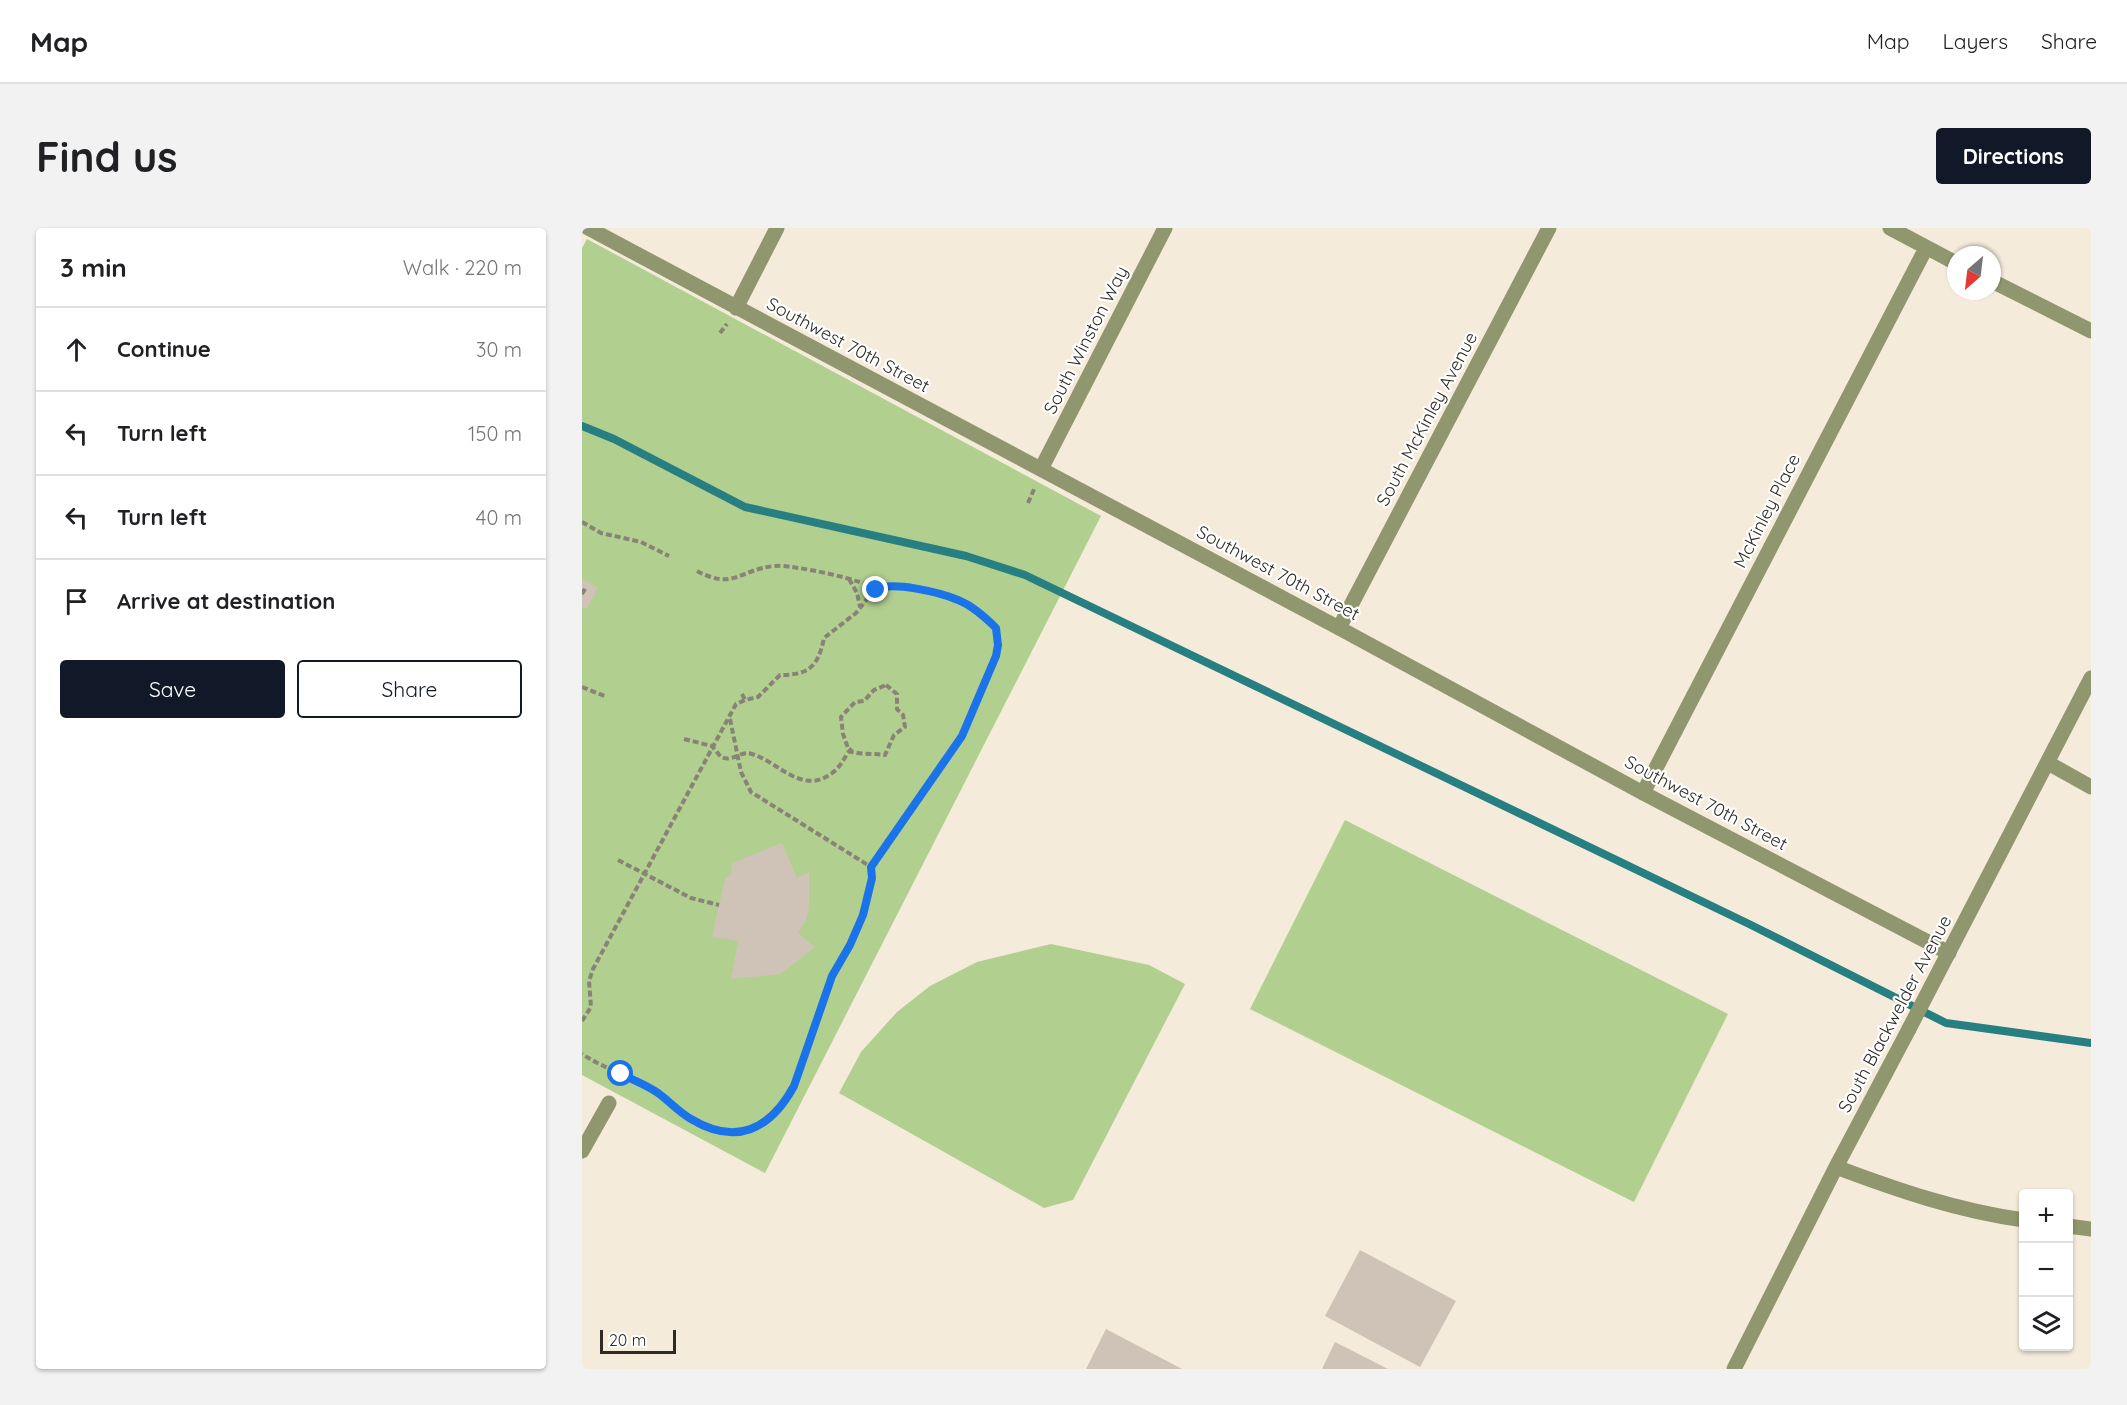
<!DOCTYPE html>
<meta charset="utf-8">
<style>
:root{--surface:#fff;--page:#f2f2f2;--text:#202124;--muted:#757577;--line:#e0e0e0;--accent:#111827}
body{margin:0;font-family:Quicksand,sans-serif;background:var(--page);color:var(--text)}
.controls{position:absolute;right:18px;bottom:18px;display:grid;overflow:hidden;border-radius:6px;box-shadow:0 2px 4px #0004}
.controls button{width:54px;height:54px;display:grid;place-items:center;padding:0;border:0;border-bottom:2px solid var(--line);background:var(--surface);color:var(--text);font:30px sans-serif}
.compass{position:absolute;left:1365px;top:18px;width:54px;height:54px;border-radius:50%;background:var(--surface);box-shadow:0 2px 4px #0004;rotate:208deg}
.scale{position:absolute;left:18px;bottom:15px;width:76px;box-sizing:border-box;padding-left:6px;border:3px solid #2e2a24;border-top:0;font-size:16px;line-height:21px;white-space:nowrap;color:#2e2a24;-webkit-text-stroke:4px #fff;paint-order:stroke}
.stop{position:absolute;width:18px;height:18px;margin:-14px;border:4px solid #1a73e8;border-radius:50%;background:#fff}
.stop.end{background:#1a73e8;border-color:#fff;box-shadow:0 2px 6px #0008}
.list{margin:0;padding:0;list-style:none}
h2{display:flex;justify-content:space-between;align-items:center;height:78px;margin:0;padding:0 24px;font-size:26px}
h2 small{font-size:20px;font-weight:400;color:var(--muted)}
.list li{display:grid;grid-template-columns:39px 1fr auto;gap:18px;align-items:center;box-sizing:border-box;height:84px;padding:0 24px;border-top:2px solid var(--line)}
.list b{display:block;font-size:22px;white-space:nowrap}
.list em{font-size:20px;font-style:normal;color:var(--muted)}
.actions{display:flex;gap:12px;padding:18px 24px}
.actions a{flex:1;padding:14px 0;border:2px solid var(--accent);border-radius:6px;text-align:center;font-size:21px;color:var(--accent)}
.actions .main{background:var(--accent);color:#fff}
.icon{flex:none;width:33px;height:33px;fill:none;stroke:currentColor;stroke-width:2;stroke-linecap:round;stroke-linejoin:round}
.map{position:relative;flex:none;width:1509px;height:1141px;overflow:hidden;border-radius:6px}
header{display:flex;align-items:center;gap:36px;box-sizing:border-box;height:84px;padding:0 30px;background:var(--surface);border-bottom:2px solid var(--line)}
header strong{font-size:28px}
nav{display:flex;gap:33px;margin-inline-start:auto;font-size:21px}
.intro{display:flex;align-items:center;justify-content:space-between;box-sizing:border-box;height:144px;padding:0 36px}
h1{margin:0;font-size:42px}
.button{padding:15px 27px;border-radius:6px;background:var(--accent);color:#fff;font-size:21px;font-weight:700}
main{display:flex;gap:36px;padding:0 36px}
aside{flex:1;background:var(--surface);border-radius:6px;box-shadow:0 2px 4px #0004}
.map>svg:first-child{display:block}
.green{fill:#b1cf8f}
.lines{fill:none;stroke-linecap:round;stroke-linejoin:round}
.stream{stroke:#277f81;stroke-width:8}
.building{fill:#cfc2b6}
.path{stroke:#888277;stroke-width:4;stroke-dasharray:6 3;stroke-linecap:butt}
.minor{stroke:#90966d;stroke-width:15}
.tertiary{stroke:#90966d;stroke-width:15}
.route{stroke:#1a73e8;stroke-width:8}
.labels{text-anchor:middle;stroke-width:4.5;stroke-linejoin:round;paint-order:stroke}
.street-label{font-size:18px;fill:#2e2a24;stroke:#fff}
</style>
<header>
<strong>Map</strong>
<nav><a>Map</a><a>Layers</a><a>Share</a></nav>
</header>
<div class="intro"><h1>Find us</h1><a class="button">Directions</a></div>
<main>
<aside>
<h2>3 min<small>Walk · 220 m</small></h2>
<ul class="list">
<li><svg class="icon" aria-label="ahead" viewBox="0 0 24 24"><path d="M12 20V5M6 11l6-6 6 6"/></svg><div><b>Continue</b></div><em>30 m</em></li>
<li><svg class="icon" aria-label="left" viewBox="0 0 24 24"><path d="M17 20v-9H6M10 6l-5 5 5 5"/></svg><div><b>Turn left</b></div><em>150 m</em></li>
<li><svg class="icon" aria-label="left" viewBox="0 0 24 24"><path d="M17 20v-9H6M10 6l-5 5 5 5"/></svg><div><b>Turn left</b></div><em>40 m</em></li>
<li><svg class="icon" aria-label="arrive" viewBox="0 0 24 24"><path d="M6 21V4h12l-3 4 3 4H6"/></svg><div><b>Arrive at destination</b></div></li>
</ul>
<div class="actions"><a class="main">Save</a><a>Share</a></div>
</aside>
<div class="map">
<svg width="1509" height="1141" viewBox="0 0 1509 1141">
<rect width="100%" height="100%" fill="#f4ebdb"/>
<path class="green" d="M5,11l514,277 -336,657 -183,-98v-827z
M763,592l383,194 -94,188 -384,-193z
M469,716l98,21 36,19 -112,216 -29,8 -205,-115 22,-41 36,-40 33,-26 47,-24z"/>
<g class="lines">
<path class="stream" d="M0,198l32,13 131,68 221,49 59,19 724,349 197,99 145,20"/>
</g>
<path class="building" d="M0,351l16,8 -11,22 -5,-2z
M200,615l15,35 12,-6v36l-3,13 -8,12 17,14 -34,27 -50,5 7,-38 -26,-4 13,-59 6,-3 1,-12z
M778,1022l96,51 -36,66 -95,-51z
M524,1101l76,40h-96z
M753,1114l53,27h-66z"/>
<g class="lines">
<path class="path" d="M138,105l7,-9
M446,275l7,-16
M0,294l19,11 40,9 28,14
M115,343c38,20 42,-2 78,-5 14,-2 93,14 101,24
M267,351l8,14 3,14
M0,366l4,-7
M304,457l11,9v15l6,6 2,12 -11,8 -9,20c-13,-2 -24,0 -36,-4l-6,-17 -2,-17 14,-15 9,-1 10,-11z
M0,459l25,10
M160,466l3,6
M148,491l11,53 10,20 120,75
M102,511l28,7 9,11c3,1 6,2 9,1 8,-1 13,-7 22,-4 27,8 50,42 80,19 10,-7 13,-18 20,-25
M36,632l73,38 28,7
M0,793l9,-14 -2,-26 4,-12 143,-265 9,-4 13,-3 22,-22c29,0 38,-8 44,-37l32,-25 15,-19 10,-8 28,1 50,13 37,28 2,17 -2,11 -34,80 -91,131c6,42 -29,81 -42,118 -7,20 -14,41 -21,61 -16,45 -38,106 -101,81 -20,-8 -33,-25 -52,-36 -23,-14 -50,-22 -73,-37"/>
<path class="minor" d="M6,0l751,400 304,165 306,160
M1308,0l66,35
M1410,53l99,50
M154,80l41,-80
M459,241l124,-241
M757,400l210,-400
M1466,535l43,24
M1061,565l283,-545
M0,923l27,-48
M1254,939c61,23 122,44 188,53
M1486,998l23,3
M1152,1141l102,-202 73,-138"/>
<path class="tertiary" d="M1327,801l182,-351"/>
</g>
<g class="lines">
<path class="route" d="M39,846c12,6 26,11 37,19 11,8 21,19 33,26 45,27 79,11 103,-33l38,-110 18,-31 13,-30 9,-37 -1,-11 91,-131 34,-80 2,-11 -2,-17c-10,-10 -25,-23 -38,-28 -16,-7 -68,-20 -82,-10"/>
</g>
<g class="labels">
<g class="street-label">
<text transform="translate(504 112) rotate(-63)" y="6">South Winston Way</text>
<text transform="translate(266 117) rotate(28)" y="6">Southwest 70th Street</text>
<text transform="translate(845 191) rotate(-62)" y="6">South McKinley Avenue</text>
<text transform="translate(1185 283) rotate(-63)" y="6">McKinley Place</text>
<text transform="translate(696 345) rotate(28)" y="6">Southwest 70th Street</text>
<text transform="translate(1124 575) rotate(28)" y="6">Southwest 70th Street</text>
<text transform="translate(1313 786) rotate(-62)" y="6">South Blackwelder Avenue</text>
</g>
</g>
</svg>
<div class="controls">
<button>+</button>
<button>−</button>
<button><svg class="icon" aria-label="layers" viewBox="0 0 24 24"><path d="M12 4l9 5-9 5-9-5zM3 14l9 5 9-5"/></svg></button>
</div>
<svg class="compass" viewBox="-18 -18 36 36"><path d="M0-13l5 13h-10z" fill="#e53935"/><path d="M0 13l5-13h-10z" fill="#757577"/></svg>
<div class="scale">20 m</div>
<div class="stop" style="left:39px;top:846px"></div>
<div class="stop end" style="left:294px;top:362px"></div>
</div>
</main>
